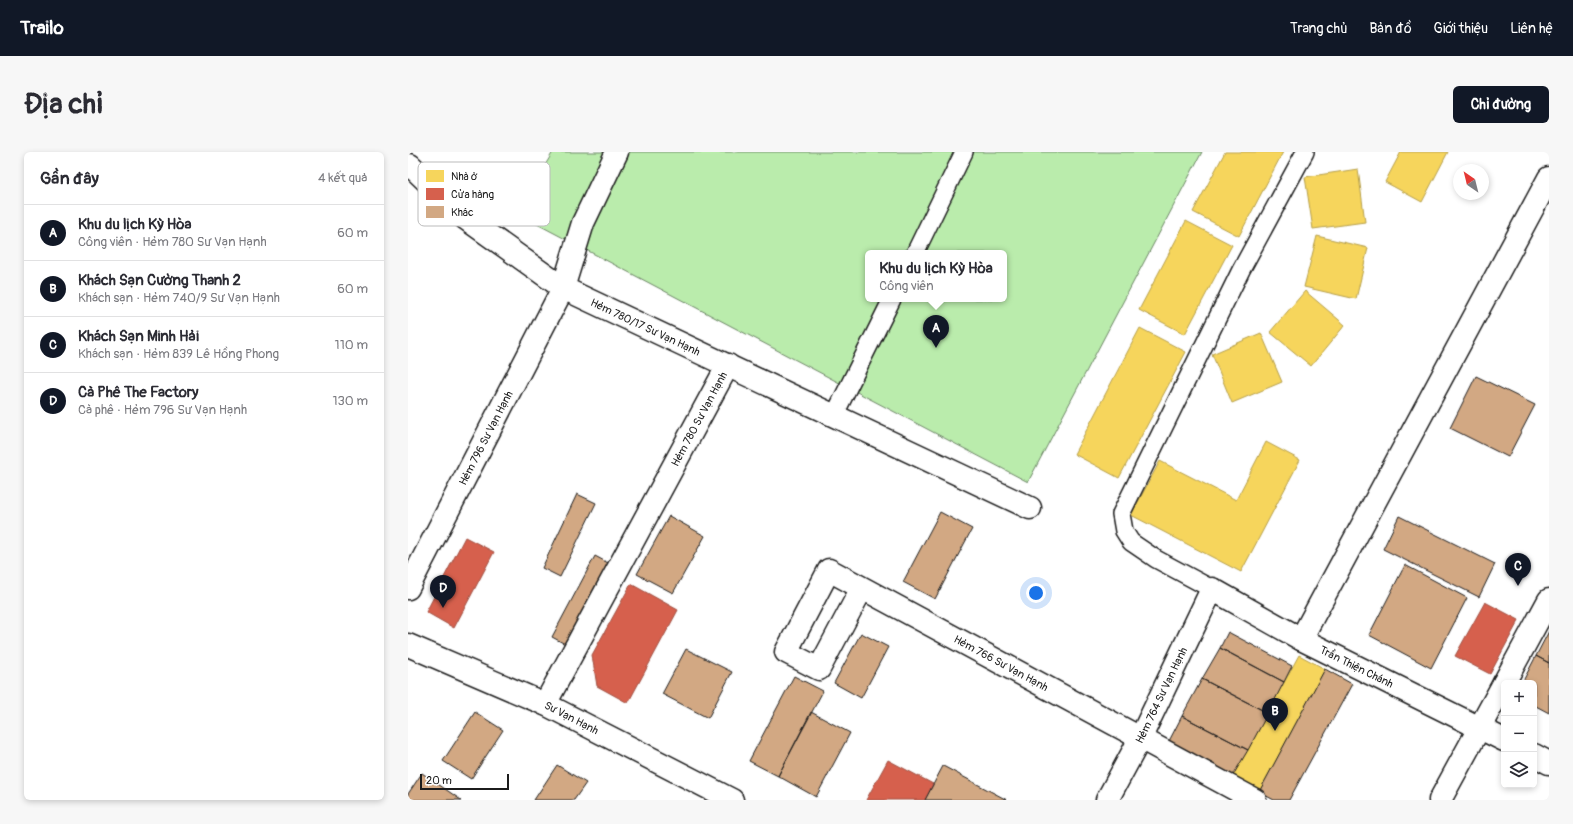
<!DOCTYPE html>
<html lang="vi">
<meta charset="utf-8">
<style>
:root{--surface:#fff;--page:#f7f7f7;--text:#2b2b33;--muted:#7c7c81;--line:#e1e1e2;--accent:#111827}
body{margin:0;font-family:Pangolin,sans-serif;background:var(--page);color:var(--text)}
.controls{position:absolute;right:12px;bottom:12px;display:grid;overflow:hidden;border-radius:6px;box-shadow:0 2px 6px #0003}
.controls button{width:36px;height:36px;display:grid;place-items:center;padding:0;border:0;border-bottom:1px solid var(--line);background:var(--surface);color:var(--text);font:20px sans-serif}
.compass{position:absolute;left:1045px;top:12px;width:36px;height:36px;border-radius:50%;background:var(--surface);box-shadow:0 2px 6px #0003;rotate:325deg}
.scale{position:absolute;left:12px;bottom:10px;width:89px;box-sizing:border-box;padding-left:4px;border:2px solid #1c1c1c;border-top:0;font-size:11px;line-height:14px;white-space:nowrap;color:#1c1c1c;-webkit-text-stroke:3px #fff;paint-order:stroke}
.you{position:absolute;left:628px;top:441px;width:14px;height:14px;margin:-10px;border:3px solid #fff;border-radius:50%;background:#1a73e8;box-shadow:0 0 0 6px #1a73e833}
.badge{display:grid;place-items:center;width:26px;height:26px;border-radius:50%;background:var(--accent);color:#fff;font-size:13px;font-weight:700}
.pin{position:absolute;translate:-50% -33px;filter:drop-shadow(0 1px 2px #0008)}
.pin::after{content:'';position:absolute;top:21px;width:14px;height:12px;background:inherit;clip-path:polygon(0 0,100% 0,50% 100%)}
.popup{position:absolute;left:457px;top:98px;width:142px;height:52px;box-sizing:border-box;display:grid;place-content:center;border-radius:6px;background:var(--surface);filter:drop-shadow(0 1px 3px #0005);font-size:13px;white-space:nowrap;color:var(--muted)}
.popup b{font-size:15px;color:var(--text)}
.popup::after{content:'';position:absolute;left:50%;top:100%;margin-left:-8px;border:8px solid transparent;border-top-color:var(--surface)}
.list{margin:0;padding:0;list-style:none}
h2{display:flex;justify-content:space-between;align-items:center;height:52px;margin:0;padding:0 16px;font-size:17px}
h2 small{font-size:13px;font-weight:400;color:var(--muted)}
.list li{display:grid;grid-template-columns:26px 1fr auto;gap:12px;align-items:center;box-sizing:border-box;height:56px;padding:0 16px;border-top:1px solid var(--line)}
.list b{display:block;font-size:15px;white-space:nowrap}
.list p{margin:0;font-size:13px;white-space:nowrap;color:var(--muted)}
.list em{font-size:13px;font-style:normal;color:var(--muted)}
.icon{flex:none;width:22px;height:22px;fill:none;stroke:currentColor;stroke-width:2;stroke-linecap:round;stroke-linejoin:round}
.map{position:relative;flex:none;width:1141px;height:648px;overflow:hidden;border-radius:6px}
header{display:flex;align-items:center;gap:24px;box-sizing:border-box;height:56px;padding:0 20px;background:var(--accent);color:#fff}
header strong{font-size:19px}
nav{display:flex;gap:22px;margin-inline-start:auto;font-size:14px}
.intro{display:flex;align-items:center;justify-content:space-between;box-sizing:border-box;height:96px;padding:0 24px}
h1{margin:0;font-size:28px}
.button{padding:10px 18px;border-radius:6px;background:var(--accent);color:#fff;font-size:14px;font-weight:700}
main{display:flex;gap:24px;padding:0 24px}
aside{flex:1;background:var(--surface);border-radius:6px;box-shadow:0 2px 6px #0003}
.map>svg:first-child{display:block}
.green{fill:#baecac;stroke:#6b8464;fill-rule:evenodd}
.homes{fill:#f6d55c;stroke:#b59e49}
.shops{fill:#d6604d;stroke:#9e4c3e}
.building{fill:#d2a883;stroke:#1c1c1c}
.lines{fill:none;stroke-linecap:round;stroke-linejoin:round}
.lane-casing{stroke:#1c1c1c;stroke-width:20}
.street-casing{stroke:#1c1c1c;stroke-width:25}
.secondary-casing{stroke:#1c1c1c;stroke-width:25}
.lane{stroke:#fff;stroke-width:17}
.street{stroke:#fff;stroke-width:22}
.secondary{stroke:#fff;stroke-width:22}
.labels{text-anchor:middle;stroke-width:4;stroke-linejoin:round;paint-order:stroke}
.street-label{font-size:11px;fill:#1c1c1c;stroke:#fff}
.key{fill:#fff;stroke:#bbb;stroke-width:1}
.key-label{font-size:11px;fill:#1c1c1c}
</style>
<header>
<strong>Trailo</strong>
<nav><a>Trang chủ</a><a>Bản đồ</a><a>Giới thiệu</a><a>Liên hệ</a></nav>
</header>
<div class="intro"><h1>Địa chỉ</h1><a class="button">Chỉ đường</a></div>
<main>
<aside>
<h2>Gần đây<small>4 kết quả</small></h2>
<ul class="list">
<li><span class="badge">A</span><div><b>Khu du lịch Kỳ Hòa</b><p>Công viên · Hẻm 780 Sư Vạn Hạnh</p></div><em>60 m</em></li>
<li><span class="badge">B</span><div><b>Khách Sạn Cường Thanh 2</b><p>Khách sạn · Hẻm 740/9 Sư Vạn Hạnh</p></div><em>60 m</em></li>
<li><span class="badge">C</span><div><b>Khách Sạn Minh Hải</b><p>Khách sạn · Hẻm 839 Lê Hồng Phong</p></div><em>110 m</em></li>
<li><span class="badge">D</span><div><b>Cà Phê The Factory</b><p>Cà phê · Hẻm 796 Sư Vạn Hạnh</p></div><em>130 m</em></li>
</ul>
</aside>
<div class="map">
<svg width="1141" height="648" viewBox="0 0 1141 648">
<rect width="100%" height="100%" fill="#fff"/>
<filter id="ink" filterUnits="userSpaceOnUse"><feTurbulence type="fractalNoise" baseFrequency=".025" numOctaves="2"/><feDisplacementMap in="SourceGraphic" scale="8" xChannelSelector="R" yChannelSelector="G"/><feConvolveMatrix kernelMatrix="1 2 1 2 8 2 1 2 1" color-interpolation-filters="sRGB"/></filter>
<g filter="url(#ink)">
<path class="green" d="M145,0h649l-174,330 -512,-269zM460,101h136v46h-136z"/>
<path class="homes" d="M817,0h58l-44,84 -46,-24z
M993,0h47l-26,50 -37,-20z
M950,17l7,53 -52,7 -8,-52z
M778,69l46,24 -47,89 -46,-24z
M909,84l51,12 -12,51 -52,-12z
M897,139l40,34 -34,41 -41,-34z
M732,176l46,24 -67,126 -45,-24z
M853,181l21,49 -50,21 -20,-49z
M858,290l34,18 -59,112 -110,-57 29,-54 76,39z
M891,503l26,14 -66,123 -27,-15z"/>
<path class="shops" d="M57,385l29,15 -40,76 -28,-16z
M223,432l47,26 -50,93 -31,-17 -5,-31z
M1077,450l34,18 -29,54 -35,-18z
M480,608l45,24 -8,16h-59z"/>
<path class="building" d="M1068,224l59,29 -27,52 -58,-29z
M169,342l19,9 -36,74 -18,-9z
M532,360l32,17 -37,70 -32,-17z
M261,364l36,20 -32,57 -36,-19z
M991,364l96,48 -16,33 -96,-48z
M187,404l15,8 -43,81 -15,-8z
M997,413l62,33 -36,70 -62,-33z
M1141,479v32l-13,-7z
M820,480l64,34 -8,16 -64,-34z
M453,481l27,14 -27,51 -27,-15z
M812,496l64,34 -16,31 -66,-34z
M278,497l46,23 -24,46 -46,-24z
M1128,504l13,7v50l-15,-8v-22h-12z
M917,517l27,15 -63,116h-15l-15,-8z
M386,524l29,15 -45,85 -29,-15z
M794,527l66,34 -20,37 -66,-34z
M67,560l28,18 -32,49 -28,-18z
M403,560l39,21 -34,64 -38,-21z
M774,564l66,34 -16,27 -64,-34z
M149,613l29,18 -12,17h-40z
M535,614l64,34h-82z
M14,621l39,27h-53v-6z"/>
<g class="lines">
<g class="lane-casing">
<path id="lane" d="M507,101l49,-101
M426,264l58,-117
M804,437l-56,-30 -25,-17 -7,-11 -3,-17 120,-244 64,-118"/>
</g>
<g class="street-casing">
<g id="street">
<path id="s1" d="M2,13l55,53 98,70 467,220"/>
<path id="s2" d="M0,436l155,-300 20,-65 34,-71"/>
<path id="s3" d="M454,436l-43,81 -33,-17 43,-82 426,230"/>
<path d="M893,487l248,-461"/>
<path d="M1096,531l45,-83"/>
<path id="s4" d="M137,552l183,-339"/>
<path d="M1126,603l15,8"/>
<path id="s5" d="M699,648l33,-61 72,-150 89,50 203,101"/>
<path d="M1032,648l64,-117"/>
</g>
</g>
<g class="secondary-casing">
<g id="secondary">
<path id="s6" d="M0,493l137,59 187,96"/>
</g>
</g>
<use href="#lane" class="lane"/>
<use href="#street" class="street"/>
<use href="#secondary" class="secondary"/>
</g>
</g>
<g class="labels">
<g class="street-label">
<text dy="4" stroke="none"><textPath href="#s1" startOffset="288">Hẻm 780/17 Sư Vạn Hạnh</textPath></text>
<text dy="4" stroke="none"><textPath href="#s4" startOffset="324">Hẻm 780 Sư Vạn Hạnh</textPath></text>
<text dy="4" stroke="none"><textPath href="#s2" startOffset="169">Hẻm 796 Sư Vạn Hạnh</textPath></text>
<text dy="4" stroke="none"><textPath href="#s3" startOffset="417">Hẻm 766 Sư Vạn Hạnh</textPath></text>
<text dy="4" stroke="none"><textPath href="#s5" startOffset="400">Trần Thiện Chánh</textPath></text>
<text dy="4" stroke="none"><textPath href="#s5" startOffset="118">Hẻm 764 Sư Vạn Hạnh</textPath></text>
<text dy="4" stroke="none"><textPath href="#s6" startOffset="179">Sư Vạn Hạnh</textPath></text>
</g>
</g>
<rect x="10" y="10" width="132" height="64" rx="6" class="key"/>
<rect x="18" y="18" width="18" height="12" fill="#f6d55c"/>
<rect x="18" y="36" width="18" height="12" fill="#d6604d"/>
<rect x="18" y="54" width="18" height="12" fill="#d2a883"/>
<g class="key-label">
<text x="43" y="28">Nhà ở</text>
<text x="43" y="46">Cửa hàng</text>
<text x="43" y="64">Khác</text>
</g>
</svg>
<div class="controls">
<button>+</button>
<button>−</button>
<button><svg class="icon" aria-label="layers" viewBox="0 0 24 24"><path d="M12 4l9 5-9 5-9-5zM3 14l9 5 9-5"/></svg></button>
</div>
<svg class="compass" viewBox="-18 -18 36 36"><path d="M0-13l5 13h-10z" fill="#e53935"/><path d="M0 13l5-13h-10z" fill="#7c7c81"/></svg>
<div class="scale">20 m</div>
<div class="you"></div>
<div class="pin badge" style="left:528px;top:196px">A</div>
<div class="popup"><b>Khu du lịch Kỳ Hòa</b>Công viên</div>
<div class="pin badge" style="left:867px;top:579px">B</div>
<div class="pin badge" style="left:1110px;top:434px">C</div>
<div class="pin badge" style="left:35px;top:456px">D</div>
</div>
</main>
